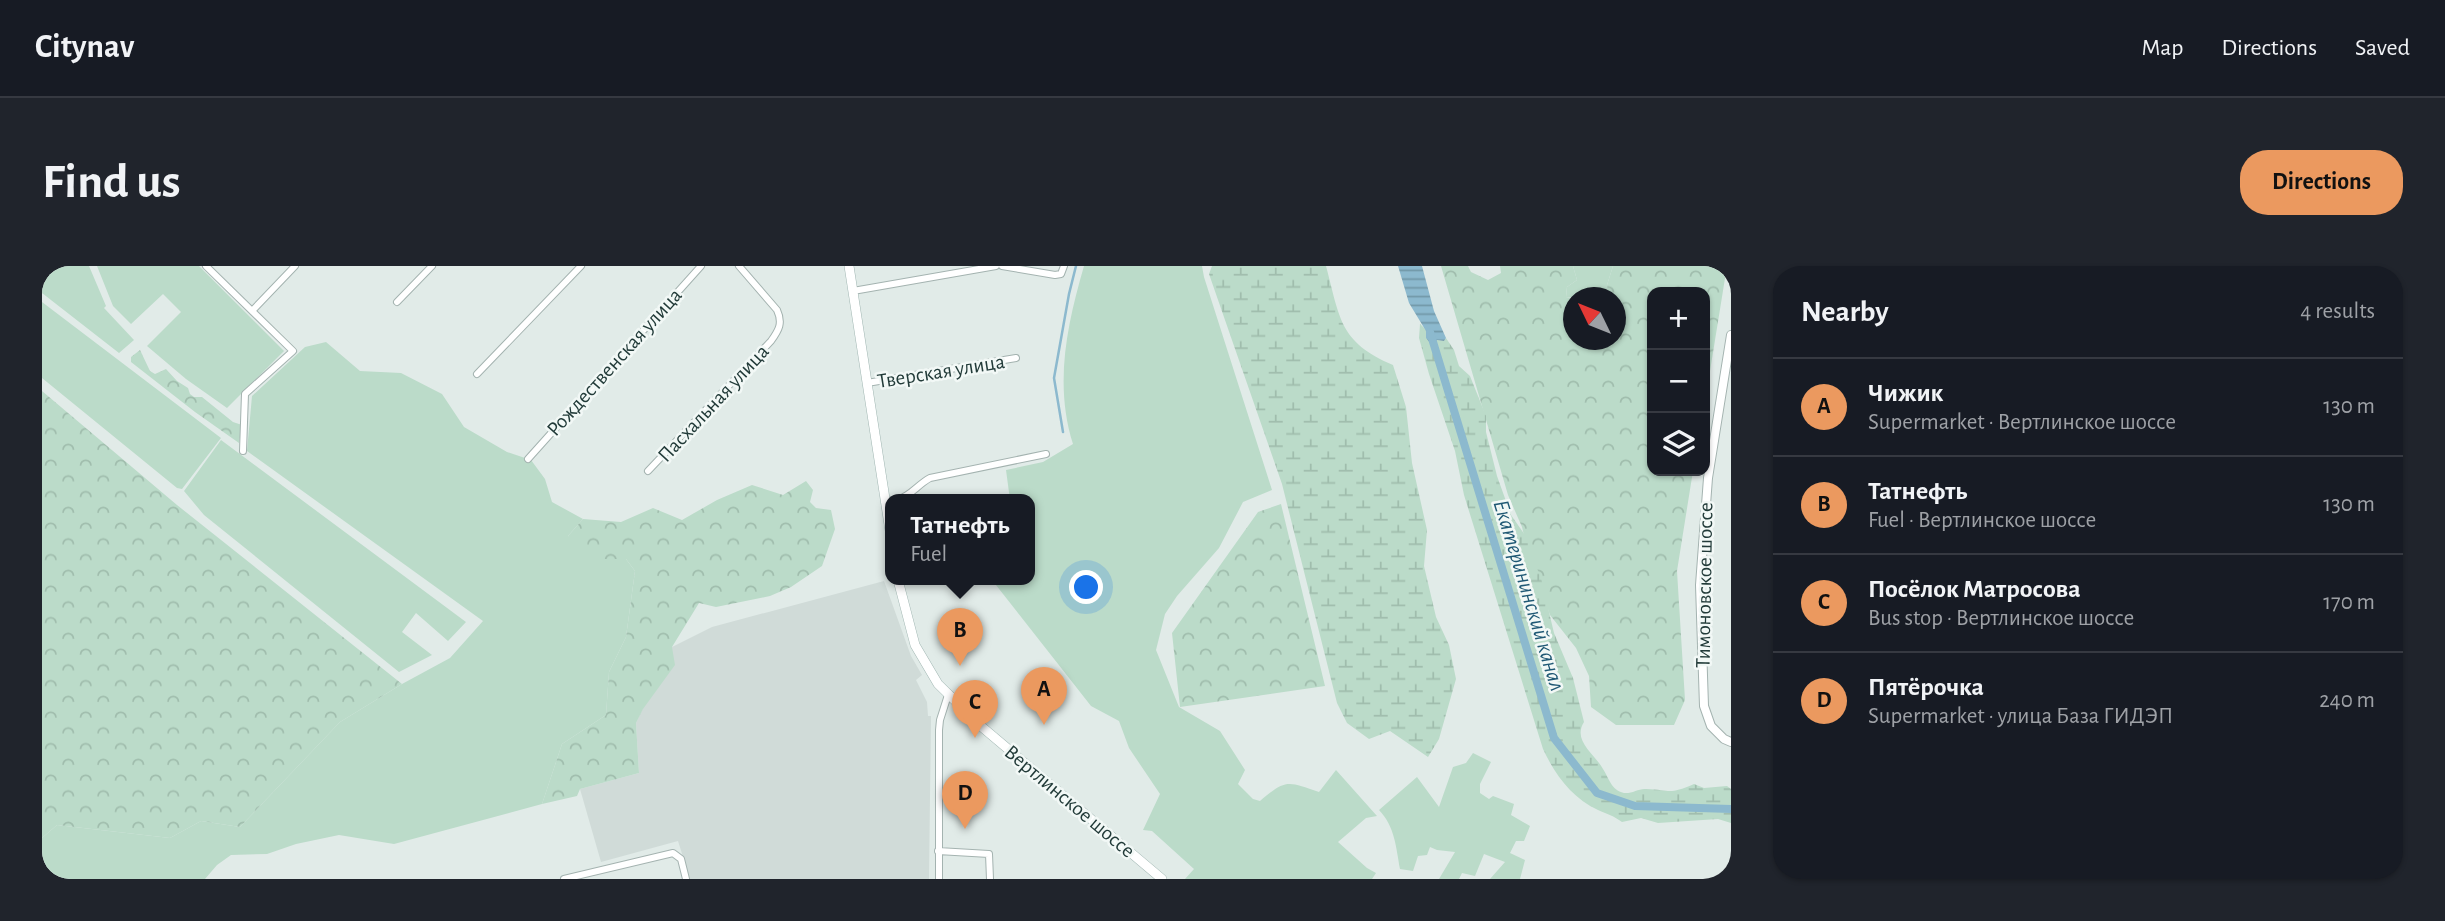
<!DOCTYPE html>
<meta charset="utf-8">
<style>
:root{--surface:#171b24;--page:#20242c;--text:#f1f3f6;--muted:#9ea1a6;--line:#363941;--accent:#eb995f}
body{margin:0;font-family:"Alegreya Sans",sans-serif;background:var(--page);color:var(--text)}
.controls{position:absolute;right:21px;top:21px;display:grid;overflow:hidden;border-radius:14px;box-shadow:0 2px 5px #0004}
.controls button{width:63px;height:63px;display:grid;place-items:center;padding:0;border:0;border-bottom:2px solid var(--line);background:var(--surface);color:var(--text);font:35px sans-serif}
.compass{position:absolute;left:1521px;top:21px;width:63px;height:63px;border-radius:50%;background:var(--surface);box-shadow:0 2px 5px #0004;rotate:313deg}
.you{position:absolute;left:1045px;top:322px;width:24px;height:24px;margin:-18px;border:5px solid #fff;border-radius:50%;background:#1a73e8;box-shadow:0 0 0 10px #1a73e833}
.badge{display:grid;place-items:center;width:46px;height:46px;border-radius:50%;background:var(--accent);color:#111;font-size:23px;font-weight:700}
.pin{position:absolute;translate:-50% -58px;filter:drop-shadow(0 2px 4px #0008)}
.pin::after{content:'';position:absolute;top:37px;width:24px;height:21px;background:inherit;clip-path:polygon(0 0,100% 0,50% 100%)}
.popup{position:absolute;left:843px;top:228px;width:150px;height:91px;box-sizing:border-box;display:grid;place-content:center;border-radius:14px;background:var(--surface);filter:drop-shadow(0 2px 5px #0005);font-size:23px;white-space:nowrap;color:var(--muted)}
.popup b{font-size:26px;color:var(--text)}
.popup::after{content:'';position:absolute;left:50%;top:100%;margin-left:-14px;border:14px solid transparent;border-top-color:var(--surface)}
.list{margin:0;padding:0;list-style:none}
h2{display:flex;justify-content:space-between;align-items:center;height:91px;margin:0;padding:0 28px;font-size:30px}
h2 small{font-size:23px;font-weight:400;color:var(--muted)}
.list li{display:grid;grid-template-columns:46px 1fr auto;gap:21px;align-items:center;box-sizing:border-box;height:98px;padding:0 28px;border-top:2px solid var(--line)}
.list b{display:block;font-size:26px;white-space:nowrap}
.list p{margin:0;font-size:23px;white-space:nowrap;color:var(--muted)}
.list em{font-size:23px;font-style:normal;color:var(--muted)}
.icon{flex:none;width:38px;height:38px;fill:none;stroke:currentColor;stroke-width:2;stroke-linecap:round;stroke-linejoin:round}
.map{position:relative;flex:none;width:1689px;height:613px;overflow:hidden;border-radius:28px}
header{display:flex;align-items:center;gap:42px;box-sizing:border-box;height:98px;padding:0 35px;background:var(--surface);border-bottom:2px solid var(--line)}
header strong{font-size:33px}
nav{display:flex;gap:38px;margin-inline-start:auto;font-size:24px}
.intro{display:flex;align-items:center;justify-content:space-between;box-sizing:border-box;height:168px;padding:0 42px}
h1{margin:0;font-size:49px}
.button{padding:18px 32px;border-radius:28px;background:var(--accent);color:#111;font-size:24px;font-weight:700}
main{display:flex;gap:42px;padding:0 42px}
aside{flex:1;background:var(--surface);border-radius:28px;box-shadow:0 2px 5px #0004}
.map>svg:first-child{display:block}
.built{fill:#d0dbd8}
.green{fill:#bbdbc9}
.forest{fill:url(#forest-crowns)}
.wetland{fill:url(#wetland-marsh)}
.water{fill:url(#water-rules)}
.lines{fill:none;stroke-linecap:round;stroke-linejoin:round}
.stream{stroke:#8cb9ce;stroke-width:2.5}
.canal{stroke:#8cb9ce;stroke-width:8}
.minor-casing{stroke:#a4b3b0;stroke-width:8}
.tertiary-casing{stroke:#a4b3b0;stroke-width:10}
.secondary-casing{stroke:#a0b6b2;stroke-width:10}
.minor{stroke:#fff;stroke-width:6}
.tertiary{stroke:#fff;stroke-width:8}
.secondary{stroke:#fff;stroke-width:9}
.labels{text-anchor:middle;stroke-width:5;stroke-linejoin:round;paint-order:stroke}
.street-label{font-size:21px;fill:#223b39;stroke:#f2f8f6}
.water-label{font-size:23px;font-style:italic;fill:#1f5874;stroke:#f2f8f6}
</style>
<header>
<strong>Citynav</strong>
<nav><a>Map</a><a>Directions</a><a>Saved</a></nav>
</header>
<div class="intro"><h1>Find us</h1><a class="button">Directions</a></div>
<main>
<div class="map">
<svg width="1689" height="613" viewBox="0 0 1689 613">
<defs>
<pattern id="forest-crowns" width="20" height="18" patternUnits="userSpaceOnUse" patternTransform="scale(1.75)"><rect width="20" height="18" fill="#bbdbc9"/><path d="M2 6a3 3 0 1 1 6 0M12 15a3 3 0 1 1 6 0" fill="none" stroke="#a0bdad"/></pattern>
<pattern id="wetland-marsh" width="20" height="14" patternUnits="userSpaceOnUse" patternTransform="scale(1.75)"><rect width="20" height="14" fill="#bbdbc9"/><path d="M1 5h8M5 5V1M11 12h8M15 12V8" fill="none" stroke="#a0bdad"/></pattern>
<pattern id="water-rules" width="6" height="5" patternUnits="userSpaceOnUse" patternTransform="scale(1.75)"><rect width="6" height="5" fill="#8cb9ce"/><path d="M0 2.5h6" fill="none" stroke="#7298a8"/></pattern>
</defs>
<rect width="100%" height="100%" fill="#e1ebe8"/>
<path class="built" d="M842,315l27,75 11,19 -6,5 11,22 1,14h3l-2,163h-239l-12,-38 -77,21 -21,-73 59,-16 -3,-50 36,-76 40,-20z"/>
<path class="green" d="M0,0h47l17,40 -2,2 30,32 -15,13 -77,-60z
M55,0h102l85,85 -57,57 -41,-29 -39,-33 34,-34 -18,-18 -32,30 -18,-18z
M1042,0h118l2,11 68,213 -29,12 -24,46 -42,48 -12,18 -9,36 23,57 41,24 25,39 -7,14 15,15 7,2c26,-22 27,-20 59,-9l17,-22 41,46 -11,2 -28,24 29,26 9,5 -4,6h-187l9,-10 -42,-38 -9,-1 17,-36 -31,-46 -10,-27 -28,-15 -99,-126h38v-80h-20l-4,-30 37,-8 30,-18c-19,-60 -6,-119 11,-178z
M1531,0h40l-6,19 2,12h-43l1,-10 10,-7z
M0,36l179,136 -39,51 -5,-1 -135,-110z
M284,76l34,29 41,2 41,21 22,33 43,25 24,8 14,19 7,23 31,17 -15,17 58,23 9,12 -9,66 -17,35 -3,43 -44,29 -20,60 -148,40 -55,-9 -43,9 -29,10 -36,1 -14,10 -12,14h-163v-41l15,-13 113,13 31,-17 39,6 100,-105 62,-38 48,-26 33,-37 -236,-170 5,-55 53,-49z
M179,174l245,182 -18,19 -32,-28 -14,19 30,23 -33,17 -195,-157 -20,-24z
M1431,487l18,9 -11,22v9l9,6 4,-3 21,8 -3,11 19,11 -6,15h-8l-6,12 15,7 -5,19h-30l15,-17 -21,-8 -9,22 -13,-3 -3,6h-20l16,-27 -18,-2 -7,-3 -3,8 -9,1 -5,15 -13,-2c-4,-22 -5,-42 -21,-59l38,-33 22,30 14,-40 13,-4z"/>
<path class="forest" d="M1399,0h27l3,6 17,8 13,-7 -1,-7h73l4,14 -10,7 -1,10 7,1 1,42h42v-42l-8,-1 -1,-12 6,-19h114l-22,136v-110h-53v179h41l-16,100 8,129 -11,25h-58l-25,-18 -2,-31 -13,-28 -26,-33 -21,-58 -7,-30 -14,-32z
M98,84l10,21 5,3 11,-5 11,12 11,7 2,6 4,3h8l31,25 9,3 -3,18 -44,-31 -64,-50v-5z
M0,125l135,114 225,179 -62,38 -100,105 -39,-6 -31,17 -113,-13 -15,13z
M764,215l7,9 -3,12 6,6 15,2 4,19 -13,37 -31,21 -21,9 -54,11 -17,-4 -27,44 3,18 -32,44 -7,14 3,50 -59,16 -3,7 -35,8 20,-60 44,-29 3,-43 17,-35 9,-66 -9,-12h-36l-22,-23 15,-17 38,3 32,-14 29,12 35,-20 35,-15 31,10z
M1239,238l44,182 -145,21 -8,-74 86,-121z"/>
<path class="wetland" d="M1170,0h114c14,52 13,76 67,99l13,42 6,56 15,67 -3,36 12,51 13,28 7,34 -17,60 -11,18 -38,-26 -21,8 -22,-16 -10,-20 -55,-219 -73,-210z
M1378,58l17,16 7,1 2,-3 8,12 5,16 11,10 16,40v16l11,44 14,39 16,23 4,21 9,15 14,59 19,45 11,44c-12,19 11,32 19,47 6,9 8,21 21,24 8,1 15,-5 22,-4 26,1 22,6 48,-5l10,4 23,-2 4,3v34l-13,-4 -60,4 -17,-5 -19,4c-8,-6 -15,-8 -24,-12 -26,-12 -43,-35 -55,-61l-79,-254 -9,-44 -26,-77 -10,-36z"/>
<path class="water" d="M1356,0h24l12,45 12,27 -2,3 -7,-1 -6,4 -5,-6v-7l-17,-28z"/>
<g class="lines">
<path class="stream" d="M1021,166l-9,-54 15,-84 7,-28"/>
<path class="canal" d="M1388,66l124,406 43,55 38,13 96,3"/>
<g class="minor-casing">
<path id="minor" d="M164,0l87,85 -48,43 -2,57
M960,0l53,9 6,-1 3,-8
M811,25l143,-25
M355,36l35,-36
M210,45l43,-45
M435,108l104,-108
M825,117l149,-25
M486,193l173,-193
M606,205l123,-130c8,-11 12,-18 6,-31l-38,-44
M855,234c14,-4 20,-15 33,-22l116,-24
M896,585l51,3 1,25
M522,613l109,-26 8,6 5,20
M897,613v-149l1,-10 8,-25"/>
</g>
<g class="tertiary-casing">
<path id="tertiary" d="M1689,69l-23,143 -8,107 4,121 7,20 13,13 7,3"/>
</g>
<g class="secondary-casing">
<path id="secondary" d="M807,0l41,265
M856,314l17,65 23,39 44,43 180,152"/>
</g>
<use href="#minor" class="minor"/>
<use href="#tertiary" class="tertiary"/>
<use href="#secondary" class="secondary"/>
</g>
<g class="labels">
<g class="street-label">
<text transform="translate(572 96) rotate(-48)" y="7">Рождественская улица</text>
<text transform="translate(899 105) rotate(-9)" y="7">Тверская улица</text>
<text transform="translate(671 137) rotate(-47)" y="7">Пасхальная улица</text>
<text transform="translate(1662 319) rotate(-89)" y="7">Тимоновское шоссе</text>
<text transform="translate(1028 535) rotate(40)" y="7">Вертлинское шоссе</text>
</g>
<g class="water-label">
<text transform="translate(1488 329) rotate(73)" y="8">Екатерининский канал</text>
</g>
</g>
</svg>
<div class="controls">
<button>+</button>
<button>−</button>
<button><svg class="icon" aria-label="layers" viewBox="0 0 24 24"><path d="M12 4l9 5-9 5-9-5zM3 14l9 5 9-5"/></svg></button>
</div>
<svg class="compass" viewBox="-18 -18 36 36"><path d="M0-13l5 13h-10z" fill="#e53935"/><path d="M0 13l5-13h-10z" fill="#9ea1a6"/></svg>
<div class="you"></div>
<div class="pin badge" style="left:1002px;top:459px">A</div>
<div class="pin badge" style="left:918px;top:400px">B</div>
<div class="popup"><b>Татнефть</b>Fuel</div>
<div class="pin badge" style="left:933px;top:472px">C</div>
<div class="pin badge" style="left:923px;top:563px">D</div>
</div>
<aside>
<h2>Nearby<small>4 results</small></h2>
<ul class="list">
<li><span class="badge">A</span><div><b>Чижик</b><p>Supermarket · Вертлинское шоссе</p></div><em>130 m</em></li>
<li><span class="badge">B</span><div><b>Татнефть</b><p>Fuel · Вертлинское шоссе</p></div><em>130 m</em></li>
<li><span class="badge">C</span><div><b>Посёлок Матросова</b><p>Bus stop · Вертлинское шоссе</p></div><em>170 m</em></li>
<li><span class="badge">D</span><div><b>Пятёрочка</b><p>Supermarket · улица База ГИДЭП</p></div><em>240 m</em></li>
</ul>
</aside>
</main>
